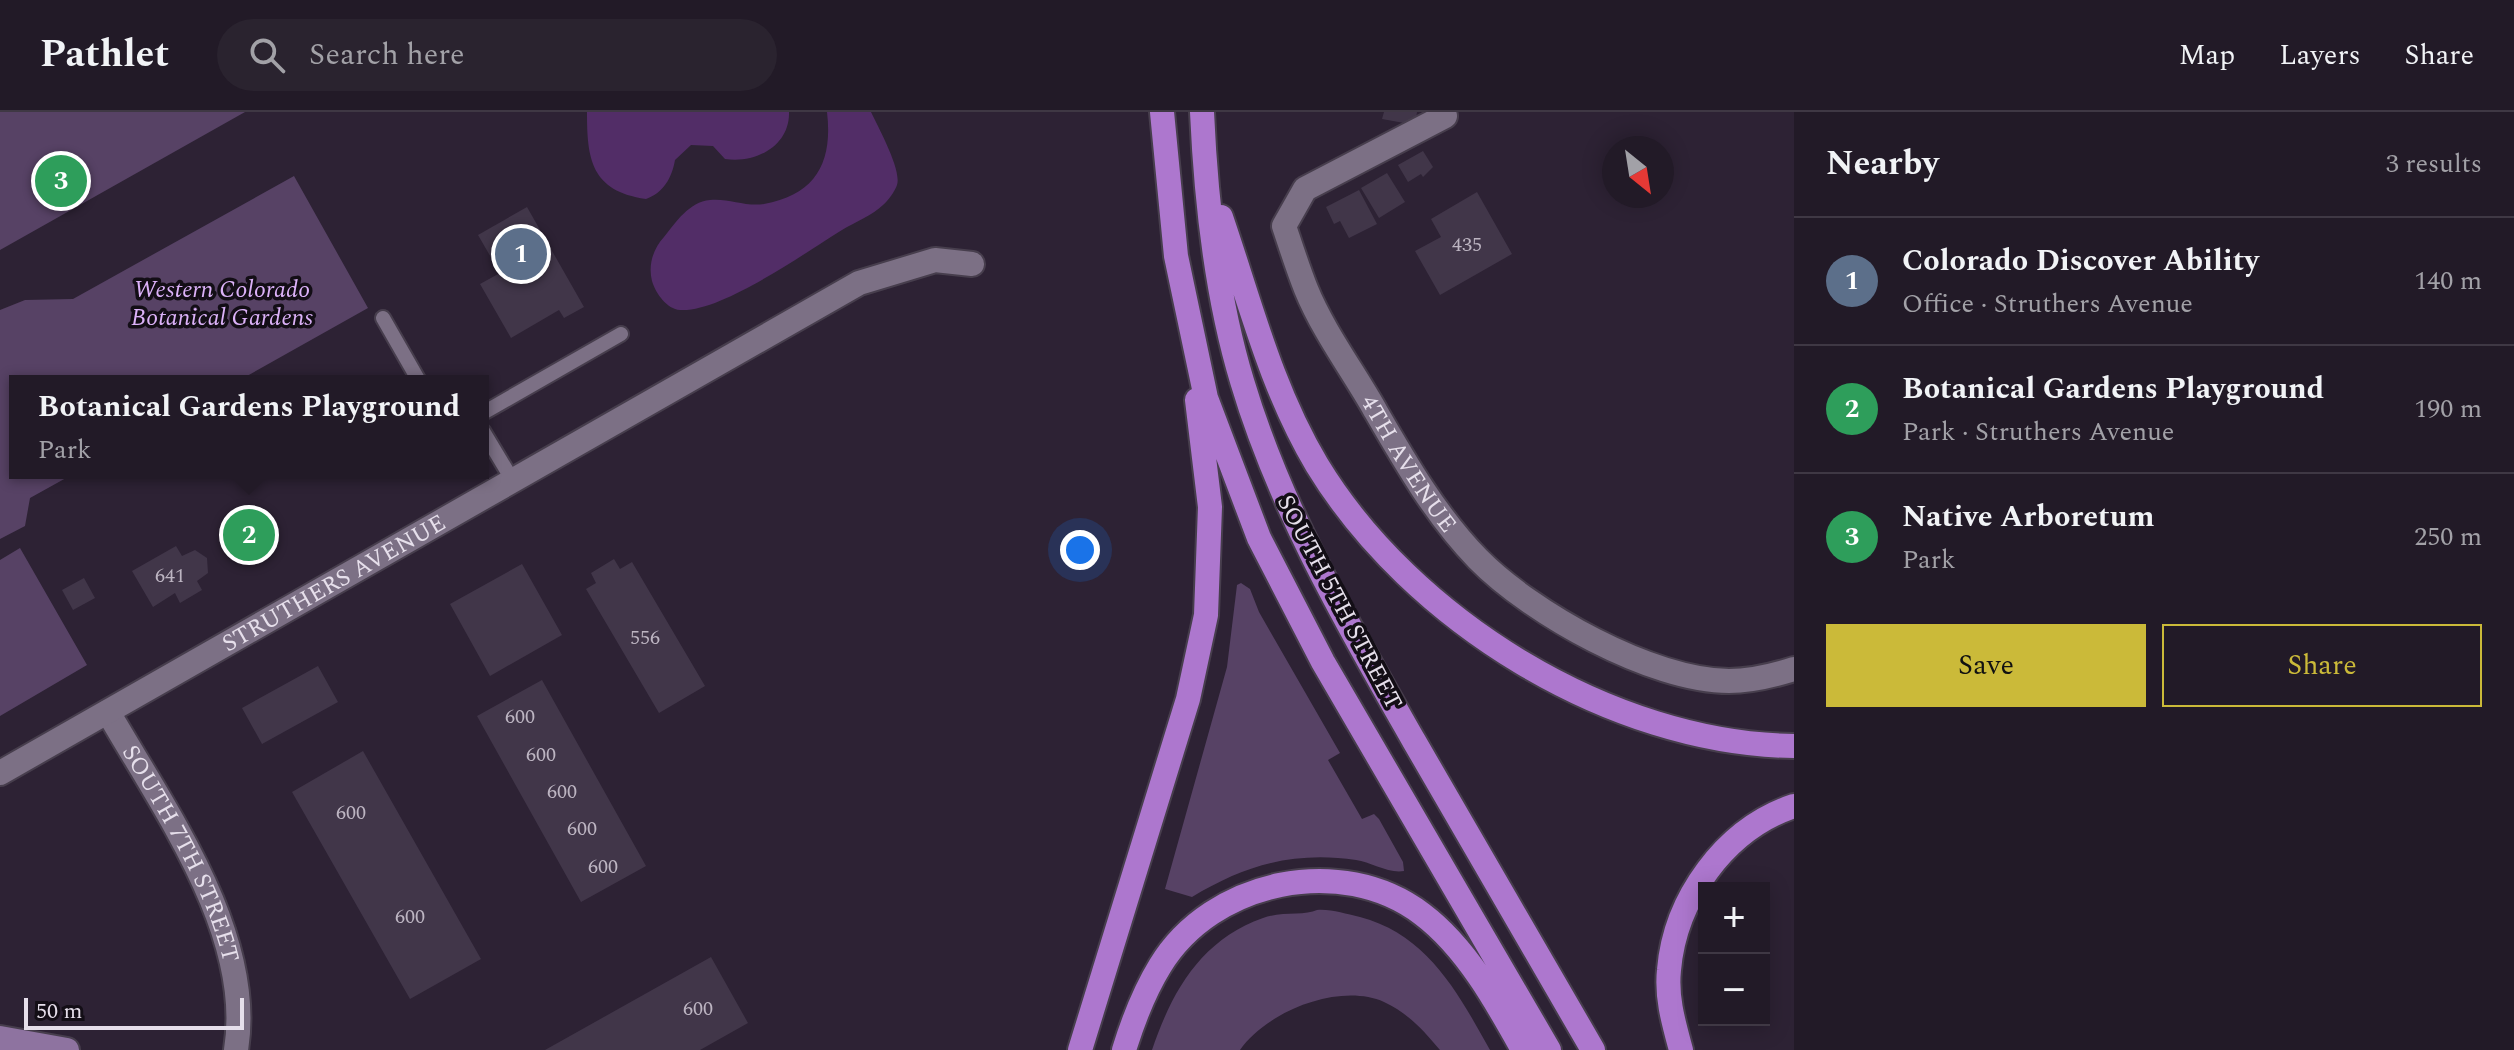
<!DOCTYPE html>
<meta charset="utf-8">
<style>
:root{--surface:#221a27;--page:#2a232f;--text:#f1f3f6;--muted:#a2a1a7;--line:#3f3844;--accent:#cbba39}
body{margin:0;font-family:Spectral,serif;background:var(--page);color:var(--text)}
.controls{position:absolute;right:24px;bottom:24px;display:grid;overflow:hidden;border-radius:0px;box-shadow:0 4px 20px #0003}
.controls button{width:72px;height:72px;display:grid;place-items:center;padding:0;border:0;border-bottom:2px solid var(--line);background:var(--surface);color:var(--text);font:40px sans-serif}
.compass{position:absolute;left:1602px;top:24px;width:72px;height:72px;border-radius:50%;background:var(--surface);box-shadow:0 4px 20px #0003;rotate:150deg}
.scale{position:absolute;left:24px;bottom:20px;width:220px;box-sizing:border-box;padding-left:8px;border:4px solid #e6dfeb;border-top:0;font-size:22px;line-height:28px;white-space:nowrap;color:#e6dfeb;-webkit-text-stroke:6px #130e16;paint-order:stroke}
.you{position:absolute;left:1080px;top:438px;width:28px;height:28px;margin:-20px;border:6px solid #fff;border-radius:50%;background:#1a73e8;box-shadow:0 0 0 12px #1a73e833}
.badge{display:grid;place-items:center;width:52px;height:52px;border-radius:50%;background:var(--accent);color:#fff;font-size:26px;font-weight:700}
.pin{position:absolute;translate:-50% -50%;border:4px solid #fff;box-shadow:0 2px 8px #0006}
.popup{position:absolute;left:9px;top:263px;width:480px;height:104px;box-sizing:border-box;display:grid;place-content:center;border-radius:0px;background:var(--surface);filter:drop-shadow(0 2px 6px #0005);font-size:26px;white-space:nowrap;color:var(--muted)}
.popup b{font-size:30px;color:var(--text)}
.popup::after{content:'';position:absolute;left:50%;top:100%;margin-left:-16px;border:16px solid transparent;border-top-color:var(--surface)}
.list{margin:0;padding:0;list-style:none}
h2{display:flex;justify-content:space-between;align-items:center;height:104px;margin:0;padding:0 32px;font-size:34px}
h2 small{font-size:26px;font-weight:400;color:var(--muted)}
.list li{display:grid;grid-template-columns:52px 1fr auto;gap:24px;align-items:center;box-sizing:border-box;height:128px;padding:0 32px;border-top:2px solid var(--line)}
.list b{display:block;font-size:30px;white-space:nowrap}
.list p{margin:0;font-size:26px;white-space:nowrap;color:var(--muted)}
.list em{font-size:26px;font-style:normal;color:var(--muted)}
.actions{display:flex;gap:16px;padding:24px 32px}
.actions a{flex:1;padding:18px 0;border:2px solid var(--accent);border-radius:0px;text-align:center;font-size:28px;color:var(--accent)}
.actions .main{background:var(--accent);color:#111}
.icon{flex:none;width:44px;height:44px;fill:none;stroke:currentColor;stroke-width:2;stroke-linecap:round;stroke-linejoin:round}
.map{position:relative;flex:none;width:1794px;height:938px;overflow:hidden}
header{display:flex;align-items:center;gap:48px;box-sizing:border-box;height:112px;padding:0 40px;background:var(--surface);border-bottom:2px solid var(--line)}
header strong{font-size:38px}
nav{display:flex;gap:44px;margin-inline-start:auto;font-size:28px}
.search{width:560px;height:72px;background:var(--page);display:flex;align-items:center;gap:20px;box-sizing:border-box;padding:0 28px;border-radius:44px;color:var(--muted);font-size:30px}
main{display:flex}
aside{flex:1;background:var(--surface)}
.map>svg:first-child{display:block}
.green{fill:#574265}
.water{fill:#522d67}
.building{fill:#413649}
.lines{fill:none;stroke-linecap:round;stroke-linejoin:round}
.service-casing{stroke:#473e4d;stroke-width:18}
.minor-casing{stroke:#473e4d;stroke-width:28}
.secondary-casing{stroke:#473e4d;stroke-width:28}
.trunk-casing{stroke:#473e4d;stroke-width:28}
.service{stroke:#7c7085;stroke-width:14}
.minor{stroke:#7c7085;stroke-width:24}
.secondary{stroke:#8e73a0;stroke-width:24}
.trunk{stroke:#ad77ce;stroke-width:24}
.labels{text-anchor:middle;stroke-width:7;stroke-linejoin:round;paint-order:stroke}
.number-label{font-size:20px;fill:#bdb5c2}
.park-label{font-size:24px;font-style:italic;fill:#dcb2f9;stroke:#130e16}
.street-label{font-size:24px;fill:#e6dfeb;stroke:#130e16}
</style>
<header>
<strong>Pathlet</strong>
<div class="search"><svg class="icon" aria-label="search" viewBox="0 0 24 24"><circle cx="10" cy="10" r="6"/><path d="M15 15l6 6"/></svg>Search here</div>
<nav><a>Map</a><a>Layers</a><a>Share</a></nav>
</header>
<main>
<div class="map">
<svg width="1794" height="938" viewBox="0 0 1794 938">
<rect width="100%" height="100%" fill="#2d2234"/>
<path class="green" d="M0,0h245l-245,138z
M294,64l74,132 -130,73h-223v92h60l-45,25 -5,28 -25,13v-229l25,-10 48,-1z
M20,436l67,117 -87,51v-156z
M1241,471l9,6 9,23 81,141 -12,7 34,59 12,-5 5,5 24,43 1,9c-15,3 -33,-9 -48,-11 -62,-9 -111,5 -164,37l-27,-8 62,-222 10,-82z
M1317,798c15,-1 28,4 43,7 68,18 98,76 130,133h-50c-16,-19 -32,-37 -56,-48 -45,-20 -118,10 -144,48h-88c20,-59 49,-110 111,-132 19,-7 42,-2 54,-8z"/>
<path class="water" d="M587,0h202c1,34 -34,52 -64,47l-12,-13 -22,-1 -16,15c-3,18 -12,33 -29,39 -55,-8 -59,-40 -59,-87z
M827,0h44c7,15 31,58 26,73 -2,6 -9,16 -14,20 -10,10 -28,17 -41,25 -36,22 -121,83 -162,80 -13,-1 -24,-16 -28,-29 -4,-16 1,-32 12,-44 12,-15 25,-35 46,-37 18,-2 36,7 54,4 52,-9 69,-42 63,-92z"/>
<path class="building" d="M1384,0h33l-2,13 -33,-6z
M1423,39l10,16 -10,10 -2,-3 -13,8 -10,-17z
M1387,61l18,29 -26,16 -18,-30z
M1359,78l18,34 -28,14 -9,-17 -6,3 -8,-17z
M1477,80l35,62 -72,41 -25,-44 26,-14 -10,-18z
M527,95l57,100 -20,11 -5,-8 -48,28 -31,-54 20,-11 -22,-38z
M176,434l6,10 13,-6 12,8 1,15 -11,8 5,9 -22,13 -5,-10 -22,14 -21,-36z
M614,447l6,10 12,-7 73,124 -46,27 -73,-124 10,-6 -5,-10z
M522,452l40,71 -72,41 -40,-72z
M84,466l11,20 -22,12 -11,-20z
M318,554l20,36 -76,42 -20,-36z
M542,568l104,186 -65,36 -104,-186z
M363,639l118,208 -71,40 -118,-207z
M711,845l37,66 -48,27h-155z"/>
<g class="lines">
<g class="service-casing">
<path id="service" d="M383,206l36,63
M483,301l138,-79
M483,319l30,50"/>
</g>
<g class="minor-casing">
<g id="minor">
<path id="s1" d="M1445,4l-140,73 -21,37c7,21 14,43 22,63 17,42 47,82 69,121 30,52 61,106 103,149 53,54 174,122 251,122 23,0 43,-5 65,-12"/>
<path id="s2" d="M108,600c55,96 147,222 128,338"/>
<path id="s3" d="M0,661l859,-490 76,-23 37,4"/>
</g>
</g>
<g class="secondary-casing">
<path id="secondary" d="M0,926l67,12"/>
</g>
<g class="trunk-casing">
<path id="trunk" d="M1162,0l14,144 30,142 53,140 64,124 226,388
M1202,0c4,90 14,183 40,269 38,128 106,244 172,360 60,103 119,206 179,309
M1221,105c29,85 50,171 96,248 94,155 294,279 477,281
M1080,938l108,-351 18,-84 4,-108 -13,-107
M1124,938c9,-29 20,-58 36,-84 52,-86 182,-113 262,-52 44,33 75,89 101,136
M1681,938c-7,-26 -15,-52 -12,-80 6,-71 56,-141 125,-164"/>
</g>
<use href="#service" class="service"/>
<use href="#minor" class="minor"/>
<use href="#secondary" class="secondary"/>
<use href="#trunk" class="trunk"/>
</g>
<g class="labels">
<g class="number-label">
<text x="1467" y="139">435</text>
<text x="170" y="470">641</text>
<text x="645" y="532">556</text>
<text x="520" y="611">600</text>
<text x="541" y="649">600</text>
<text x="562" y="686">600</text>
<text x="351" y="707">600</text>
<text x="582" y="723">600</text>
<text x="603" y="761">600</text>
<text x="410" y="811">600</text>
<text x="698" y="903">600</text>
</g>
<g class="park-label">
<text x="222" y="185">Western Colorado<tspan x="222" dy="28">Botanical Gardens</tspan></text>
</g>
<g class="street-label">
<text dy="8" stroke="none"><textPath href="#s1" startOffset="470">4TH AVENUE</textPath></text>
<text dy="8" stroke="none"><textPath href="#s3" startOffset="384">STRUTHERS AVENUE</textPath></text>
<text transform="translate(1340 490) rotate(62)" y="8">SOUTH 5TH STREET</text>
<text dy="8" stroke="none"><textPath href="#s2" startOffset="160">SOUTH 7TH STREET</textPath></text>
</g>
</g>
</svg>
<div class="controls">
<button>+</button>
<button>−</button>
</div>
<svg class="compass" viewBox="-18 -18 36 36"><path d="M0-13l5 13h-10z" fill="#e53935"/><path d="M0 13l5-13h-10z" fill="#a2a1a7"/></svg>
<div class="scale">50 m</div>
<div class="you"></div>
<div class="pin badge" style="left:521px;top:142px;background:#5c6f8a">1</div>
<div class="pin badge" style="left:249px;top:423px;background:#2e9e5b">2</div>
<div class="popup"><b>Botanical Gardens Playground</b>Park</div>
<div class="pin badge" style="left:61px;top:69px;background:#2e9e5b">3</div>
</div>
<aside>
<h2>Nearby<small>3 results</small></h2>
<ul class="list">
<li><span class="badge" style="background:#5c6f8a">1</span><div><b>Colorado Discover Ability</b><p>Office · Struthers Avenue</p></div><em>140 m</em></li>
<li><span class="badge" style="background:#2e9e5b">2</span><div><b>Botanical Gardens Playground</b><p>Park · Struthers Avenue</p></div><em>190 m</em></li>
<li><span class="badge" style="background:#2e9e5b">3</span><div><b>Native Arboretum</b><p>Park</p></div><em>250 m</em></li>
</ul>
<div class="actions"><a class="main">Save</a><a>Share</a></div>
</aside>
</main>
